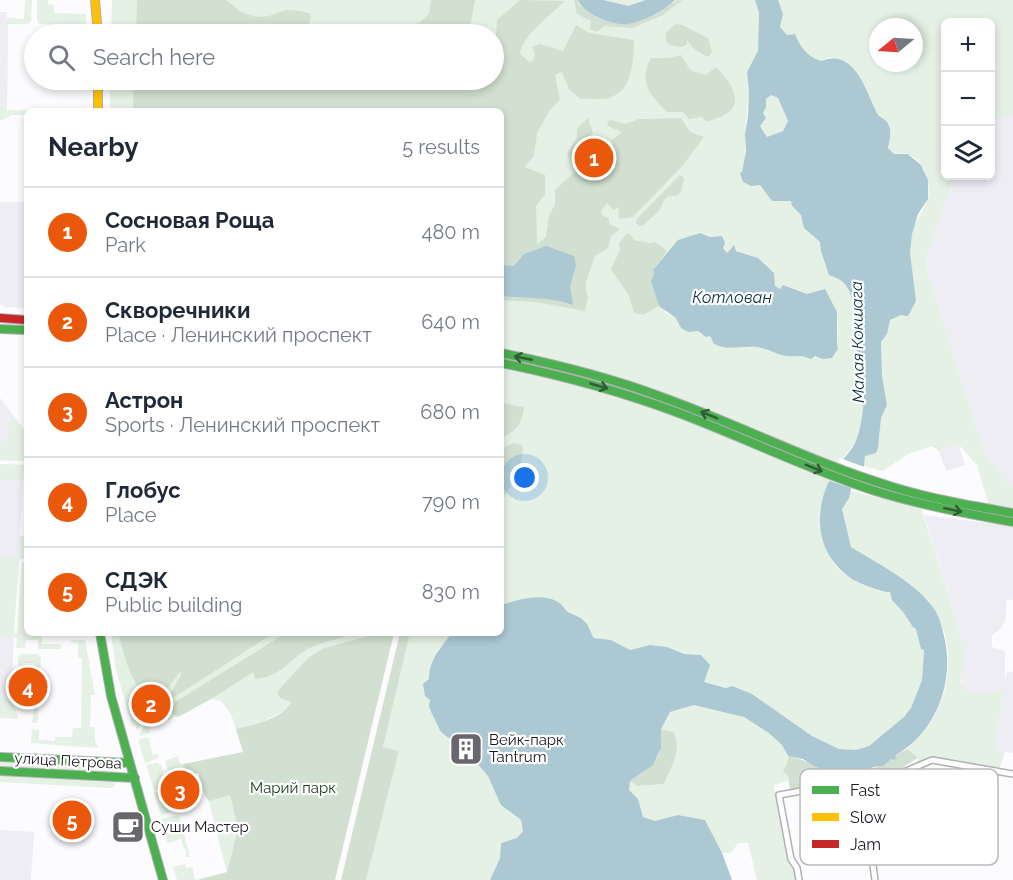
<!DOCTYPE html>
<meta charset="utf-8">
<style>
:root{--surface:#fff;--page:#f6f6f7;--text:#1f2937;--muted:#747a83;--line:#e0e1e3;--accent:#ea580c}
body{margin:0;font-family:Raleway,sans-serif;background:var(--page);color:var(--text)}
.controls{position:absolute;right:18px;top:18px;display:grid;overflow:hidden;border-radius:9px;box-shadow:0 3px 9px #0003}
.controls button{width:54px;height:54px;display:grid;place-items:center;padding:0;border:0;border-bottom:2px solid var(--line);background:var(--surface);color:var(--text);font:30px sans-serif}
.compass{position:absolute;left:869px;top:18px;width:54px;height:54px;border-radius:50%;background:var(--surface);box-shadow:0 3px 9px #0003;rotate:252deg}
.you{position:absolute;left:525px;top:478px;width:21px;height:21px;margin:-15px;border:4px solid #fff;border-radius:50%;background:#1a73e8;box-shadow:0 0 0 9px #1a73e833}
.badge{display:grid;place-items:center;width:39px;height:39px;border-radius:50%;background:var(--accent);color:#fff;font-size:20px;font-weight:700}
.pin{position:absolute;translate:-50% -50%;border:3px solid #fff;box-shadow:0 2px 6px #0006}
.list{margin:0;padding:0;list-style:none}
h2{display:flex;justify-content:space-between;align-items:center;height:78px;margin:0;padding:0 24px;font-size:26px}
h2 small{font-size:20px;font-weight:400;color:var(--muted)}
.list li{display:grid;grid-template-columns:39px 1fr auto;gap:18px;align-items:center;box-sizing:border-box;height:90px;padding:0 24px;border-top:2px solid var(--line)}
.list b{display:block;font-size:22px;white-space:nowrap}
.list p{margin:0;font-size:20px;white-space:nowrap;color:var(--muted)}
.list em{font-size:20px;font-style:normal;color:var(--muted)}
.icon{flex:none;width:33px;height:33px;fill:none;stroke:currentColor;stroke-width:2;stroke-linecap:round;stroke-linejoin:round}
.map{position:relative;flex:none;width:1013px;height:880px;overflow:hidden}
.search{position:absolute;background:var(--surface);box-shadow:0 3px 9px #0003;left:24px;top:24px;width:480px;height:66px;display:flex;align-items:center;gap:15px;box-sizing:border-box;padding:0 21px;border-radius:33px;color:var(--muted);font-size:22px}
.panel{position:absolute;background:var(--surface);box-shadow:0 3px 9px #0003;left:24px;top:108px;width:480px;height:528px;border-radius:9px}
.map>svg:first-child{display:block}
.built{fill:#eeedf3}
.green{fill:#e4f1e4;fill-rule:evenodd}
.forest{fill:#d1e0d0}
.water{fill:#abc8d3;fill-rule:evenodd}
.pier{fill:#fcfbfd}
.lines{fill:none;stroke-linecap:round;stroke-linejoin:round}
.street-casing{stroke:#b1b0b4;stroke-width:8}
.fast-casing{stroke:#b1b0b4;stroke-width:10}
.slow-casing{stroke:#b1b0b4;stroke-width:10}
.jam-casing{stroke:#b1b0b4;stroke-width:10}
.street{stroke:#fffeff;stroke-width:5}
.fast{stroke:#4caf50;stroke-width:8}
.slow{stroke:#ffc107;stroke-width:8}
.jam{stroke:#c62828;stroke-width:8}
.oneway{stroke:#305c36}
.labels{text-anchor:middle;stroke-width:4.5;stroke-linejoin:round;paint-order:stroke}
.poi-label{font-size:15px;fill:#1a1820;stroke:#fff;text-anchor:start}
.street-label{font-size:15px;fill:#1a1820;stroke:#fff}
.park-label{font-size:15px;fill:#194119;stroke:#fff}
.water-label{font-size:16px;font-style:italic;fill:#052f3a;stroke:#fff}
.key{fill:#fff;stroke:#bababc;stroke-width:1.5}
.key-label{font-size:16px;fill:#1a1820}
</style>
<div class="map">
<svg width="1013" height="880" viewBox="0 0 1013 880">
<rect width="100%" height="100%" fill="#fcfbfd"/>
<path class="built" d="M0,12h7l-2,95h-5z
M1013,115v372l-28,-32 -58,-184 -1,-13 28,-82h36l1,-55z
M0,202h27v106l-22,-1 -5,-3z
M0,398l25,33 -1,30 -24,-1z
M959,445l6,20 -19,6 -7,-20z
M0,464l24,1 -6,105 -18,63z
M924,515l89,11v74l-6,-1 -2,22 -6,9 -7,5v12l13,4v29l2,-9 6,1v81l-19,-3 10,-62 -9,5 -8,1 -20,-3 -5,-5v-41l-6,-26z
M0,637h14l-3,61h-11z
M0,830l34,2 -3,48h-31z"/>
<path class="green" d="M25,0h7l-1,21 -4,3h-19l-1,86 59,1h-39v4h-15l-12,6v-14h5l2,-89 17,1z
M37,0h11v4l6,1v8l32,1 1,20h-7l-1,-9 -40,-1 -2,-3z
M112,0h643l4,13 -1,38 -11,21 2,19 -4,43v26l15,25 12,16h19l1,5 9,9 3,13 16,14c1,12 9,24 17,34 4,5 10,8 13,14 6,15 2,33 8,48l-4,6c14,26 12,72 1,98 -3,6 -8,10 -11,15 -9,15 -18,34 -23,51 -4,16 6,48 16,60 8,9 18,12 28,16 9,4 14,9 25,8l2,8 11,12 10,15 3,2 5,19 3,1 -2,31 -11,28 -7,9 -35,29 -13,4 -17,-1 -27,-13 -60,-42 -48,-12 -3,-27 -17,-1 -17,-7 -17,-2 -20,5 -19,-10 -17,-2 -15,-22 -12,-5 -9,-9 -16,-4 -22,1 -19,6v-494h-391v-31h384v-46h-383zM700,233l10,4 5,-1 12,17 3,-5 28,10 16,22 1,6 5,3 3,-4 24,9 20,-1c3,7 9,15 10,22 3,11 -2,23 1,34l-6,9 -46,-2 -25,-9 -37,1 -10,-4 -4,-8 -8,-1 -4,-4 -10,1 -7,-4 -5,-10 -12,-6 14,-72z
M778,0h235v115l-22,6 -1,-99h-44v154h8l-28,82 1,13 58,184 28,32v23l-24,-4 -12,-41 -18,-20 -20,6 -7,-5 -24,8 -25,17 -19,-5 1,-11h5l8,-7 3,-31 6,-12 -5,-29 -1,-34 6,-8 3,-14 11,-5 15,-14c-3,-22 -8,-44 -5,-65 3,-15 14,-27 17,-38 3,-16 -4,-38 -20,-44 -3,-1 -10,0 -14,0l-6,-6 3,-15 -14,-19 -13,-30 -34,-27 -9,4c-13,-4 -21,-14 -26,-27l-8,1 -8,-8 4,-13zM878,27h36v36h-36z
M771,95l7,3 10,23 -5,10 -16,6 -7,-11 6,-8 -3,-5 3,-6v-8z
M15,418l10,13 -1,30 -24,-1v-19l8,1 1,-19z
M0,464l24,1 -1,16 -23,-1z
M851,491l70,17 35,111 6,26 3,1 -4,38 6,7c14,2 25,5 37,-3l-10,62 11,2 -6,17 -47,-9 -23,-1 -12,4 1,-5 -11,-9c10,-11 22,-22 29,-36 16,-31 18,-77 -4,-106 -20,-27 -54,-43 -81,-60l-9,-38z
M20,536h7v22l-8,1 -5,74h3l5,-71h5v71h12l3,4v7h19v5h-23v-9h-12l-1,8h-9l1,-10 -17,-1v-80l19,1z
M111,633h205l-62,39 1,7c26,-1 35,-21 56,-32 19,-9 46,-14 68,-14l-55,15 -15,9 -22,52 -23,12 -28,8 -5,-15 -10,-13 -10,-2 -45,22 1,-6 -14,4 -4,6 1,8 -11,3 9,-17 15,-10 -4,-3 -13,9 -9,15 -2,-5 -3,1 -16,-56z
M410,633h42l-13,16 -10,28 -1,21 21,41 20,15 19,22 20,35 13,9 2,11 -6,7 -16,5 -1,14 -10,23h-124l33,-129 -16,-4z
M71,640h14l10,55h-4l-1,32h5v14l3,7 -67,-5 1,-14 7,1v10l16,1v-4h17l1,-9h8l1,-70h-4v-15l-7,-1z
M21,654h16l4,3 -3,62 -2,4h-4l5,-39 -2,-4 1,-17h-14v2h-4v-8z
M0,698h11l8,21 -19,-1z
M694,705c31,6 79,14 92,48 3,8 1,20 2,28l-14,4 14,77 7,10 1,8h-39l-9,-37h-10l-7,10h-9l-17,-33 -27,-5 -23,6 -12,-4 -5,-18 -10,-9 2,-9 7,5 27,-2 4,-11 6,-41 -13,-3 9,-17z
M148,737l5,18 5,-1 1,2 -3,3 -11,4 -7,-23z
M178,756l2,8h3l6,11 -2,1 -1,-3 -11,3v3l-3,2 -2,-2 -5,-18z
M0,761l116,5 3,9 -119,-6z
M156,763l5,2 6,21 -2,3 -11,1 -8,-25z
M0,774l117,7 -5,7 -112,-6z
M154,792h10l4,11 4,1 2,7 -13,4z
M230,795l8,34 -11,44 -18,-72z
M179,815l11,42h-4v-8h-2l-4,-13 -1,4 -12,3 -6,-24z
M185,864l1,4 6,-1 3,13h-18l-4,-13z"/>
<path class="forest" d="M137,0h89l15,12 16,5 12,-1 17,-6 15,1 10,3 -3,20h-172z
M431,0h44l-6,34h-74l25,-12 9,-8z
M520,0l44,1c-12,14 -42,34 -44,53l9,8 4,-1 2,-7 -3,-7 8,-3 23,7 13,-26 13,8 45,7c-1,20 0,50 -25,58 -7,2 -21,0 -29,1l-11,-10 -7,-17 -7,3 5,25 -10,10 -13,23 -3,23 -10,11 21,8v19l-9,12 1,38 9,-7 3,-22 6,-10v-15l18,-16 25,-12 15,-12 -1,-10 10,-8 -14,-6 -1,-4 3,-2 16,4 12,-5 43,-1 9,14 14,5 -21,28 -50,52 -12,2 -3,-3 1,-9 -6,3 -6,-7 -6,8 1,4 7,3v6l11,5 -9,7 -3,12 -13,8 -9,25v10l2,7 -3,13 -49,-9 -35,-2v-189h-368l1,-31h221l-3,9 12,-2 14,-7h82l2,3 5,-3h27v-37l2,-5 1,-18z
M574,0h3l2,5 19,13 29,6 29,-10 22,-14h4l-19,15 -30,13 -29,-2 -7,6 -7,-3 1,-8 -14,-7z
M676,24l6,1 26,13 4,14 -4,5 -14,-8 -7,-9v4l-5,3 -13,-2c-7,-9 -2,-15 7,-21z
M681,55l10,16 15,4 10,-8c12,12 30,34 10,47 -6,4 -12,4 -18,8l-7,-5 -12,2 -6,-7h-16c-17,-16 -29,-31 -16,-54h19z
M588,118l5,15 -9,8 -5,23 -6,2 -6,-13 10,-15v-9z
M680,175l4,3c-4,28 -10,11 -20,22 -2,3 -2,6 -4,9 -4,6 -12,11 -17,17h-4l-3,-3 1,-4z
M626,234h4l4,6 15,3 6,-1 12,9 -14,19 1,4 -3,7 8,25 -16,9 -9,-2 -5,-17 -18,-27 9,-19 -1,-6z
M501,403l23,4c-3,18 -6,23 -23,31z
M514,443l8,2c4,18 -12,42 -21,57v-53z
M118,633h156l-109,70 17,-30 -2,-1 -20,26c-29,0 -35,-44 -42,-65z
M286,633h71c-15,5 -31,8 -45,14 -22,10 -30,31 -57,32l-2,-7 -42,27 -33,18 -14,-8z
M379,633h15l-59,247h-138l30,-8 11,-43 -8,-34 -21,6 -4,-5 -7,-23 -9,2 -6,-11 60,-12 -7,-23c17,-5 46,-9 55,-27l-11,-4 -3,-6 32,-35 15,-9z
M400,633h10l-27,114 16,4 -33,129h-25z
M661,729l13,3c8,21 -3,33 -10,52l-27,2 -7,-5c25,-17 32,-20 31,-52z
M907,749l11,9c-16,8 -31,26 -51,25l-3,-4 1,9 -43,-3 -32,6 -2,-15 -5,-6 4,-6 1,-8c30,6 46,26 81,12l3,1z"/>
<path class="water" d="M578,0h25l25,6 18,-6h29c-11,11 -31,21 -47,24 -14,2 -45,-10 -50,-24z
M755,0h23l5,14 -3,13 7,8 8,-1c5,13 13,23 26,27 33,-13 44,27 55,50 2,6 6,6 10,10 7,8 4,17 2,27l6,6h14l13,11 7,15v19l-10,15 -6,20 -2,19 6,48 -8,15 -7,-1 -11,5 -3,14 -6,8 1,34 5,29 -6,13 -3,30 -2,5 -11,3 -1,10 -12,19 -3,13 -7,11 9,38c27,17 61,33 81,59 7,9 10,20 12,30 11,45 -7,95 -48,119l-1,5 -4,-1 -8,7h-6l-18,6h-29l-16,-6 -11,-7 -15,-3 -6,-11 -13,-12 -25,-16 -50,-12 -24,7 -9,17v19l-8,17 -23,16 -1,9 9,9 5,18 12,4 23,-6 27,5 17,33 10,27h-242l10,-22 1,-15 16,-5 6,-7 -2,-11 -20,-15 -13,-29 -19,-22 -28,-22 -9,-18 -3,-8 1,-6 -5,-4 -2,-12 6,-5c-1,-17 12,-32 23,-46h49v-28c16,-5 40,-13 57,-3 4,2 6,7 10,10 6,3 12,4 17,10 4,4 5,10 9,16l17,2 19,10 20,-5 17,2 17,7 17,1 9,10 -6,17 22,6 6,-2 20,8 60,42 27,13 17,1 13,-4 35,-29 7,-9 11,-28 2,-30 -3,-1 -5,-20 -3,-2 -10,-15 -11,-12 -2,-8c-7,1 -31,-9 -38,-13 -37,-25 -40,-68 -19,-106 6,-10 17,-20 22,-30 11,-26 13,-74 -1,-99l4,-6c-9,-25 3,-54 -29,-63l-8,-24 -1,-9 -16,-14 -3,-13 -9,-9 -1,-5h-19l-12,-16 -9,1 -8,-4 -3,-9 2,-1 4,-21 -1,-17 3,-18 1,-24 -2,-20 11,-21 1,-38zM771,95l7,3 10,23 -5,10 -16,6 -7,-11 6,-8 -3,-5 3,-6v-8z
M700,233l10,4 12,-1 3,7 -2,5 4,5 7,-8 2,6 22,7 16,15 1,13 5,3 3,-4 24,9 18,-5 12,23v32l1,5 -6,9 -9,1 -8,-3 -4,3c-8,-4 -15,-2 -24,-3 -10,-1 -20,-8 -31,-9 -15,-1 -29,4 -42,-3l-4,-8 -4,1 -8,-6 -10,1 -7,-4 -5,-10 -17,-12 -8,-25 3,-7 -1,-4 25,-30z
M546,246l28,10 2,10 -6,20 3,19c-22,-8 -48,-7 -72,-9v-31l13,1 10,-12z"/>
<path class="pier" d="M840,458l27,10 -13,21 -27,-9z"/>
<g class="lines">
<g class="street-casing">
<path id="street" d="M880,782l5,16 2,23
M864,789l2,25 9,66
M885,798l22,-7 -6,-18
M799,880l-2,-12 -6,-9 -12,-64 34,-6h51l68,-29 81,14"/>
</g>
<g class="fast-casing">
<path id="fast" d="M0,329l27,1
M501,353c54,11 107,24 158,43 79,28 154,67 234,91 39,12 80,19 120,26
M501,363c59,12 118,28 175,49 67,25 131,57 199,79 45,14 92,23 138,31
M100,633l11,63 52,184
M0,757l130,6
M0,771l135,7"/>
</g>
<g class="slow-casing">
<path id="slow" d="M95,0l3,34
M98,80v31"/>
</g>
<g class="jam-casing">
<path id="jam" d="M0,318l27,2"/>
</g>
<use href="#street" class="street"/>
<use href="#fast" class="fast"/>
<use href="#slow" class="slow"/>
<use href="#jam" class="jam"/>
</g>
<defs><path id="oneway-shaft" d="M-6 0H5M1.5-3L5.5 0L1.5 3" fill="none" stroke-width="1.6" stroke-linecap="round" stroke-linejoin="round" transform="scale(1.5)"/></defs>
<g class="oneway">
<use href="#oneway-shaft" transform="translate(523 358) rotate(-169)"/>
<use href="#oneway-shaft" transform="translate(599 386) rotate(16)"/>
<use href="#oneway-shaft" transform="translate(709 415) rotate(-158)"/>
<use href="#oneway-shaft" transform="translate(814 468) rotate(22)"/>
<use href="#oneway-shaft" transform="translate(953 510) rotate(12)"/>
</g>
<defs>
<g id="building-square" transform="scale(1.725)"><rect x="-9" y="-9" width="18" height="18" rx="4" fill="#69676d" stroke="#fff"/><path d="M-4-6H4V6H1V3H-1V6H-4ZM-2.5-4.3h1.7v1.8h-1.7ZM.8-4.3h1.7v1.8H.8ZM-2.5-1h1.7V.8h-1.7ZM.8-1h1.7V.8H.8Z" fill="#fff"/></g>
<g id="cafe-square" transform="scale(1.725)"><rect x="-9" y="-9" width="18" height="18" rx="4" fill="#69676d" stroke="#fff"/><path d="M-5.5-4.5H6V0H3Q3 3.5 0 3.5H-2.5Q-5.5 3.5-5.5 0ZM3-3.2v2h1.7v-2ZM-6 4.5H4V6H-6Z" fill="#fff"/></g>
</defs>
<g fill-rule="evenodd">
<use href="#building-square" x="466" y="749"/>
<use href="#cafe-square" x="128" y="827"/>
</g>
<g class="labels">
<g class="poi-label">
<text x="489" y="745">Вейк-парк<tspan x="489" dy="17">Tantrum</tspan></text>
<text x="151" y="832">Суши Мастер</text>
</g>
<g class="street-label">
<text transform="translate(68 761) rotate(3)" y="5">улица Петрова</text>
</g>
<g class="park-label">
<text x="293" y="793">Марий парк</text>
</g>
<g class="water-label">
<text x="732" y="303">Котлован</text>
<text transform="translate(857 342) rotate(-91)" y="6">Малая Кокшага</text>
</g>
</g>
<rect x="800" y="769" width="198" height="96" rx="9" class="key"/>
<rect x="812" y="786" width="27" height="8" fill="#4caf50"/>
<rect x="812" y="813" width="27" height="8" fill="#ffc107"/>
<rect x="812" y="840" width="27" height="8" fill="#c62828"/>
<g class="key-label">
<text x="850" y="796">Fast</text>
<text x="850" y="823">Slow</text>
<text x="850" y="850">Jam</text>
</g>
</svg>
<div class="controls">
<button>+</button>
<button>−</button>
<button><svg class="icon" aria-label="layers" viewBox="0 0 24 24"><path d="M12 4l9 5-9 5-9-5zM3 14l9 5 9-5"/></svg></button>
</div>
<svg class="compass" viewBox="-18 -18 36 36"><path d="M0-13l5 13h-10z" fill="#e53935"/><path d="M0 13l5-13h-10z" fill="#747a83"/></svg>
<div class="you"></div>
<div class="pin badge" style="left:594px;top:158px">1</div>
<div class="pin badge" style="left:151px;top:704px">2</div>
<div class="pin badge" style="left:180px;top:790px">3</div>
<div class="pin badge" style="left:28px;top:687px">4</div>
<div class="pin badge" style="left:72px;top:820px">5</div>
<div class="search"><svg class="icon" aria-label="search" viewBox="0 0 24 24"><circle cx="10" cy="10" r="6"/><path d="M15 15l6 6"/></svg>Search here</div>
<section class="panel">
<h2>Nearby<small>5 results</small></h2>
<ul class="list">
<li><span class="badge">1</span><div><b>Сосновая Роща</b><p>Park</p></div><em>480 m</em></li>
<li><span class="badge">2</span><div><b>Скворечники</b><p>Place · Ленинский проспект</p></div><em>640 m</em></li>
<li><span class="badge">3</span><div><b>Астрон</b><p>Sports · Ленинский проспект</p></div><em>680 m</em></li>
<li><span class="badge">4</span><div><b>Глобус</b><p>Place</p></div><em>790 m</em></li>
<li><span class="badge">5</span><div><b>СДЭК</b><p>Public building</p></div><em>830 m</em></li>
</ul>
</section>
</div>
